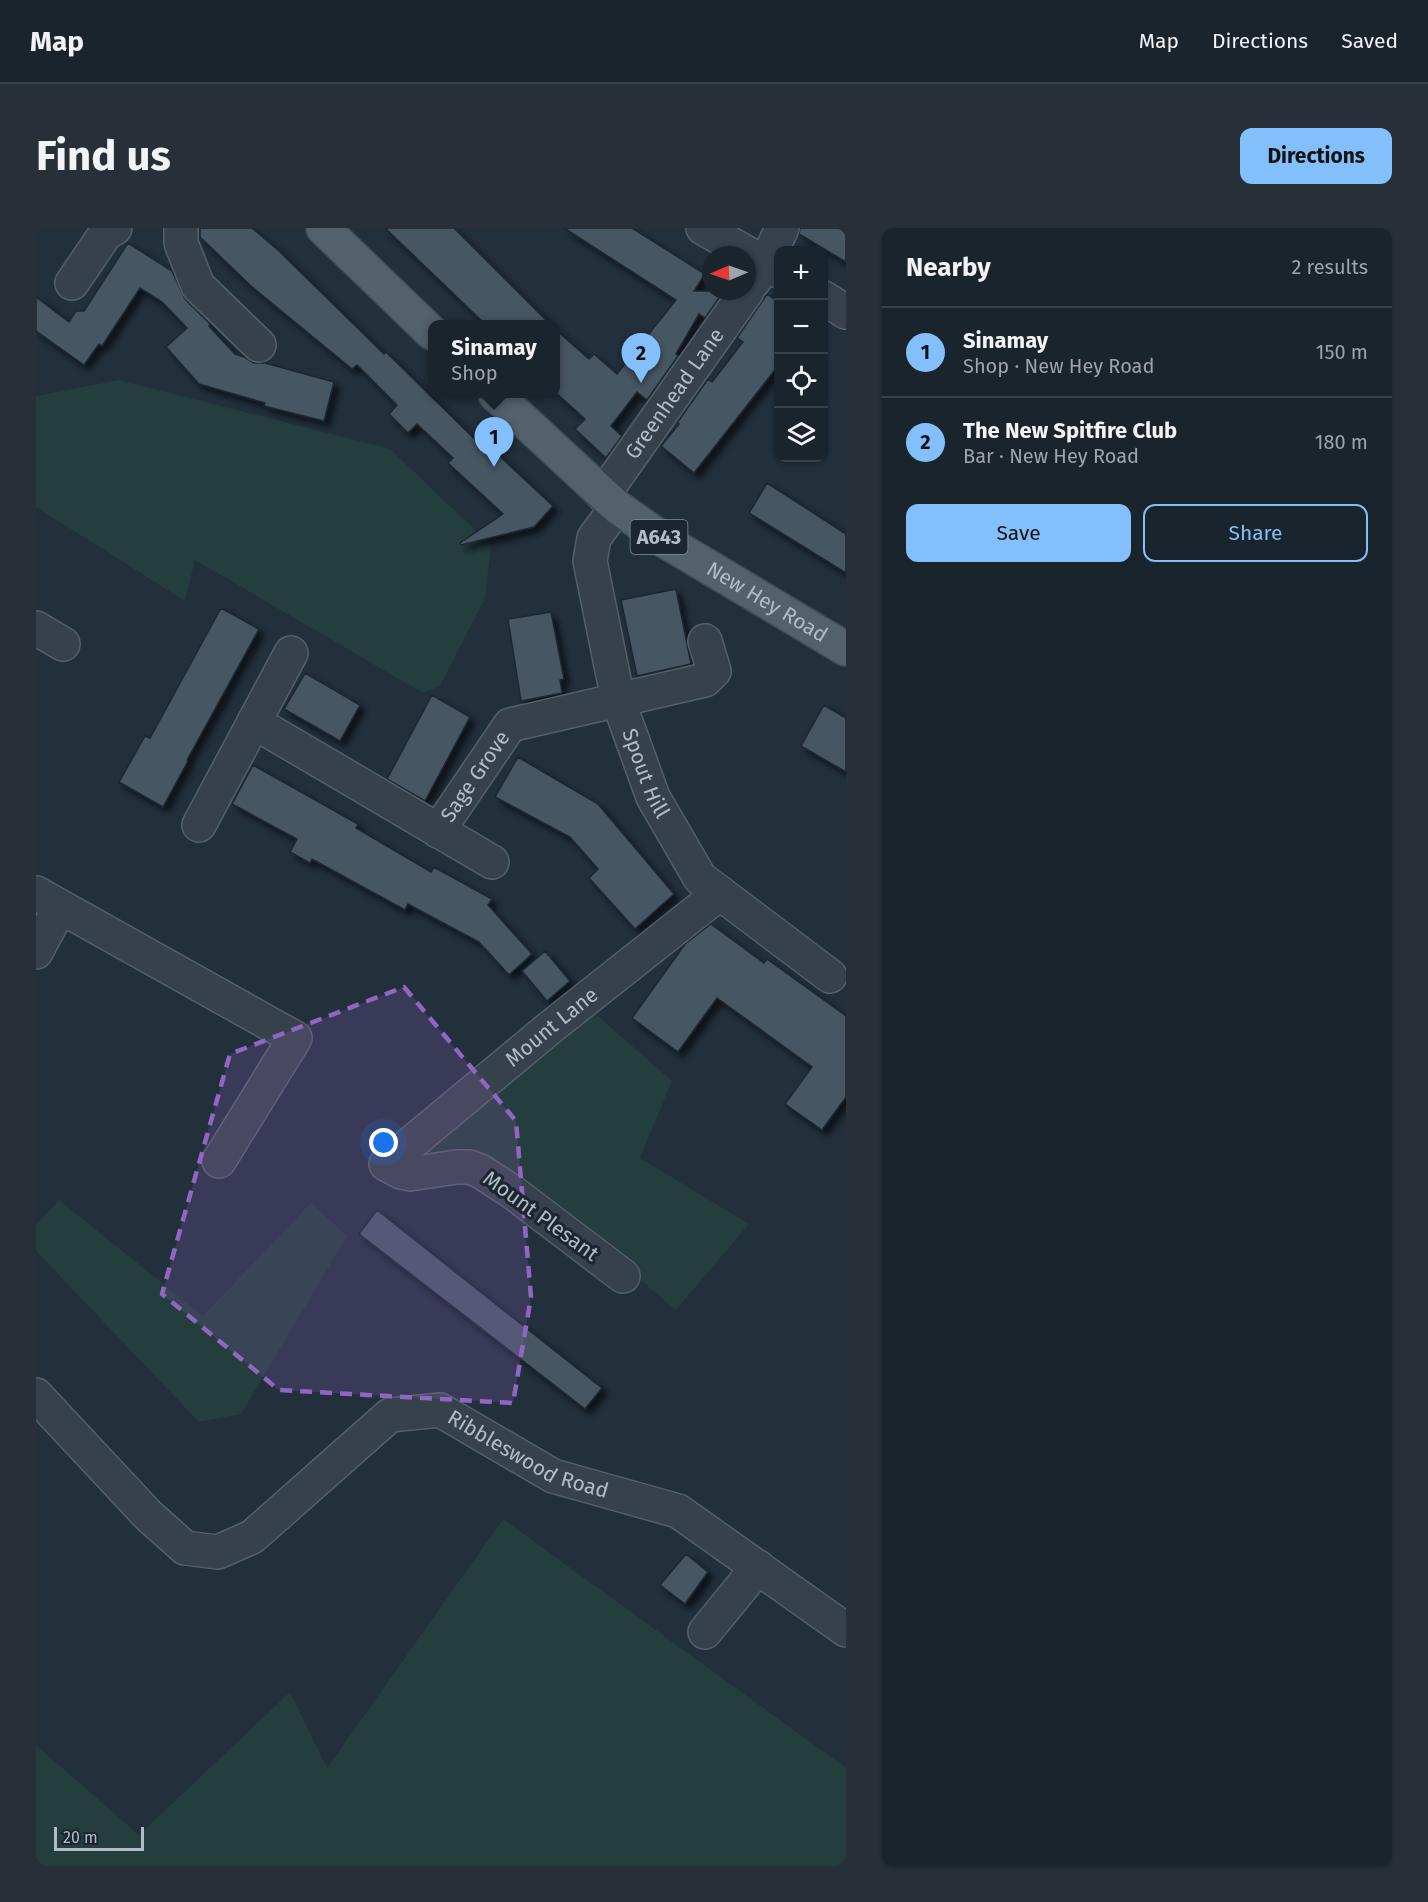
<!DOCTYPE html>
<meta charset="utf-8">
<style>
:root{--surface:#1a242d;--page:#273039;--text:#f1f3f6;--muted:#9fa4aa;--line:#384149;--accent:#83bffb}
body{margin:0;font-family:"Fira Sans",sans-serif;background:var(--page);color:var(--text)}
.controls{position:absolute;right:18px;top:18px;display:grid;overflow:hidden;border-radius:12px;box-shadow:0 2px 4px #0004}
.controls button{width:54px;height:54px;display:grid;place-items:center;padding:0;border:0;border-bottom:2px solid var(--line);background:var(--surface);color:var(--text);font:30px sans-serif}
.compass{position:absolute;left:666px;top:18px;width:54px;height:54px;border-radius:50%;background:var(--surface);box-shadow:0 2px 4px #0004;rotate:268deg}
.scale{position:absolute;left:18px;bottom:15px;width:90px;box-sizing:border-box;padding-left:6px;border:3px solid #b1bcc8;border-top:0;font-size:16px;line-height:21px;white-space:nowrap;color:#b1bcc8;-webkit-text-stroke:4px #1b2631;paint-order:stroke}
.you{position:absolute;left:348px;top:915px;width:21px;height:21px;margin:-15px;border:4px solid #fff;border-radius:50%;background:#1a73e8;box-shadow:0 0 0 9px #1a73e833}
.badge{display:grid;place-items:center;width:39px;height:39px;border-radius:50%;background:var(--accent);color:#111;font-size:20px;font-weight:700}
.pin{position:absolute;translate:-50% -50px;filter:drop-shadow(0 2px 3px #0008)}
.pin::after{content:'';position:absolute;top:32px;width:21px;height:18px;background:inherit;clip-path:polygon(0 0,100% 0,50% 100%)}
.popup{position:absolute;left:392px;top:92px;width:132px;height:78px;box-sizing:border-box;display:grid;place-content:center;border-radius:12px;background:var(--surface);filter:drop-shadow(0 2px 4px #0005);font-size:20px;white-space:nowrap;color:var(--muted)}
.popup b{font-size:22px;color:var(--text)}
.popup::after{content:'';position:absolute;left:50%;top:100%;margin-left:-12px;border:12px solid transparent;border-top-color:var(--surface)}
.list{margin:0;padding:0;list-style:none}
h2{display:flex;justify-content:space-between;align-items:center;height:78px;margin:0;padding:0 24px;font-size:26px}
h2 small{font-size:20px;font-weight:400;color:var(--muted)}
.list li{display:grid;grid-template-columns:39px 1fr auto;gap:18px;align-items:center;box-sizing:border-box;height:90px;padding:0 24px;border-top:2px solid var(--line)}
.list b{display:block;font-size:22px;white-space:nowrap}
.list p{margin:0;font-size:20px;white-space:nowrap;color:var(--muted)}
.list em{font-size:20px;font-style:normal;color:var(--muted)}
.actions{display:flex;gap:12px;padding:18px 24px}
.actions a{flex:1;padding:14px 0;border:2px solid var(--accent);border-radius:12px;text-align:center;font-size:21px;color:var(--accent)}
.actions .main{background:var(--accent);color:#111}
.icon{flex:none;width:33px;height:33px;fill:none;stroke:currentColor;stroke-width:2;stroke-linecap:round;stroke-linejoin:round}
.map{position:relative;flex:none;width:810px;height:1638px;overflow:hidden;border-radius:12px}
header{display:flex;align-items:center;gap:36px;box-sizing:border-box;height:84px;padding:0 30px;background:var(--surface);border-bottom:2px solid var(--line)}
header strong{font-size:28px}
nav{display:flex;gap:33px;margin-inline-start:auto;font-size:21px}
.intro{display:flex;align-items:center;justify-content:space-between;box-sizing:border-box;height:144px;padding:0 36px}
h1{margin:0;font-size:42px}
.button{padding:15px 27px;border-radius:12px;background:var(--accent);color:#111;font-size:21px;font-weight:700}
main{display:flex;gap:36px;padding:0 36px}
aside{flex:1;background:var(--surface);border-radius:12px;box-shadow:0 2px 4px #0004}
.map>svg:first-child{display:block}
.green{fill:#243d3d}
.building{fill:#465663;stroke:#1d2833;stroke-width:1.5;filter:url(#shadow)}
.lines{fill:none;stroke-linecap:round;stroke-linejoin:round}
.minor-casing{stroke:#545f6a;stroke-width:36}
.major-casing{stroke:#424d58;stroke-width:36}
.minor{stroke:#36414c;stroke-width:33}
.major{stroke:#53616c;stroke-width:33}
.marked{fill:#9166c3;fill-opacity:0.2;stroke:#9166c3;stroke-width:4.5;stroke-dasharray:12 8;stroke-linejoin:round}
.labels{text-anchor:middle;stroke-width:6;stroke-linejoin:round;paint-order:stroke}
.shield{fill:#1b2631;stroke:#848f9b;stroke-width:1.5}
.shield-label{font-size:20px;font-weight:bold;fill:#b1bcc8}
.street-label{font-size:21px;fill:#b1bcc8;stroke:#1b2631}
</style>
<header>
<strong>Map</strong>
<nav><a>Map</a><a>Directions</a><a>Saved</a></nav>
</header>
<div class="intro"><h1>Find us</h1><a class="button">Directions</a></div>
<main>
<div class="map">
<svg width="810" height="1638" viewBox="0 0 810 1638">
<defs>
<filter id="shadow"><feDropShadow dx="5.5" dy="5.5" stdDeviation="3" flood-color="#0009"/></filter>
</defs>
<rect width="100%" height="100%" fill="#22303c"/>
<path class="green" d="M83,152l271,69 101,96 -6,53 -45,88 -17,7 -228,-133 -10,41 -149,-94v-111z
M555,782l81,71 -32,77 109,66 -73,86 -171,-144 -28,-11 -62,3z
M23,972l144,116 108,-113 36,33 -106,178 -42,8 -163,-171v-26z
M467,1291l343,249v98h-810v-121l103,90 151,-143 37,76z"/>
<path class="building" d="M164,0h52l27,23 105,103 2,-2 104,102 3,-4 60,56 -19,21 -73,18 -1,-2 43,-29 -55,-51 5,-5 -36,-34 -9,9 -19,-19 8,-9 -40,-40 -5,4 -101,-83 -51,-49z
M349,0h69l96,96h-65z
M528,0h68l73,46 -11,17h30l-19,27 -6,-4 -23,40 2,2 -31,44 -10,-8 -26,34 11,10 -16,22 -31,-29 10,-10 -30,-27v-63l34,30 5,-5 23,20 59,-74z
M764,0h46v34l-47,-28z
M92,15l44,28 13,28 25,25 -1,2 26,28 9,3 10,6h11l69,19 -10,39 -60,-15 1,-3 -66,-19 -33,-37 21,-19 -25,-26 -22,-14 -38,58 -3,-2 -15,21 -48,-34v-34l33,25 7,-11h8z
M731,66l11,8v64l-84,107 -33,-27 18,-22 -2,-1 31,-44 4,3 31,-40 -6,-4z
M731,255l79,51v39l-97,-60z
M640,361l15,75 -54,12 -16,-76z
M185,380l38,21 -72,131 1,1 -25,46 -44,-25 26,-46 5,2z
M515,384l13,67 -4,1 2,13 -41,8 -13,-82z
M269,445l55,32 -20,36 -56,-32z
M396,467l38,22 -45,84 -38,-22z
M788,477l22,13v54l-45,-26z
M482,529l80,47 76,90 -39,35 -46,-51 9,-9 -28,-32 -75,-40z
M217,537l105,59 -2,4 75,44 3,-5 58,32 -4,6 44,49 -23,21 -30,-33 -71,-38 -3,6 -93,-51 -2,4 -20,-11 7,-13 -65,-35z
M675,696l53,39 3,-4 79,57v81l-24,33 -37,-26 27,-37 -95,-69 -39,54 -46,-34 53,-74z
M509,723l25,30 -23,20 -25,-30z
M341,982l225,178 -17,21 -226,-175z
M650,1326l22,18 -23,32 -25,-19z"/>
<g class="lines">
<g class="minor-casing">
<g id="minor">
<path d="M145,0v15l17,43 61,59"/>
<path d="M667,0l75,43"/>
<path d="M717,54l13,-19 16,-35"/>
<path d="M36,55l34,-50 9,-5"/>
<path d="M788,70l22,14"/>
<path id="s1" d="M567,267l144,-204"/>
<path id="s2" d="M581,279l-23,31 -4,23 28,139 35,97 47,81 130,98"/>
<path d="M0,400l27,16"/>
<path d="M218,494l238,140"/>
<path d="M163,597l92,-172"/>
<path id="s3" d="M402,603l72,-106 195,-45 9,-9 -9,-30"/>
<path d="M0,665l259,145 -76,123"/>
<path d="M0,724l24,-45"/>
<path id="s4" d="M587,1048l-112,-85 -31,-20 -11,-4h-13l-46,7 -9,-2 -15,-8 166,-138 168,-133"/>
<path id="s5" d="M0,1167l112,120 37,33 33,4 34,-15 138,-122 50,-5 113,66 125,35 168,119"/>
<path d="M669,1404l53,-65"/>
</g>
</g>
<g class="major-casing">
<g id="major">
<path d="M287,0l109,105"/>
<path id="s6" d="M459,166l122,113 48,34 181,108"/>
</g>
</g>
<use href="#minor" class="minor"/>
<use href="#major" class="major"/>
</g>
<path class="marked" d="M368,759l112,134 15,176 -18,106 -234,-13 -117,-96 68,-240z"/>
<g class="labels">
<rect class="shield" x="594.5" y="292" width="57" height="34" rx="4.5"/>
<g class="shield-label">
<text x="623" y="316">A643</text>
</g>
<g class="street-label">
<text dy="7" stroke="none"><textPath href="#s1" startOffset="124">Greenhead Lane</textPath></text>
<text dy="7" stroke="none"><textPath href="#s6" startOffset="344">New Hey Road</textPath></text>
<text dy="7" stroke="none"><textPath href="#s2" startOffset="282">Spout Hill</textPath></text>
<text dy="7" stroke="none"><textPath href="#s3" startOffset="66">Sage Grove</textPath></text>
<text dy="7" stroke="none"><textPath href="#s4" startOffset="490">Mount Lane</textPath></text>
<text transform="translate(505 988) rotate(36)" y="7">Mount Plesant</text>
<text dy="7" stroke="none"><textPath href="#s5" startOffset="618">Ribbleswood Road</textPath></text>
</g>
</g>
</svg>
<div class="controls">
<button>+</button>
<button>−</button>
<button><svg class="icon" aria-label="locate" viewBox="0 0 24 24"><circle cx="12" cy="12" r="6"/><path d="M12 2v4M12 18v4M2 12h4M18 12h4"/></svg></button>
<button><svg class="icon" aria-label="layers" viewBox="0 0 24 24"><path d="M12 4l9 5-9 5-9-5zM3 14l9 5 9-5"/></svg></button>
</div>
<svg class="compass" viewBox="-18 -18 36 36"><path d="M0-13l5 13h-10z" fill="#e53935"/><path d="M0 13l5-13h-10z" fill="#9fa4aa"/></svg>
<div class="scale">20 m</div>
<div class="you"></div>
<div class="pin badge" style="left:458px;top:239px">1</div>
<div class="popup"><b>Sinamay</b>Shop</div>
<div class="pin badge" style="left:605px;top:155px">2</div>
</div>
<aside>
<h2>Nearby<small>2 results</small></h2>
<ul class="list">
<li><span class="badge">1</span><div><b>Sinamay</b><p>Shop · New Hey Road</p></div><em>150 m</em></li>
<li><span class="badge">2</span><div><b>The New Spitfire Club</b><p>Bar · New Hey Road</p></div><em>180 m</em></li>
</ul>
<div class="actions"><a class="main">Save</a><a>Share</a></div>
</aside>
</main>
